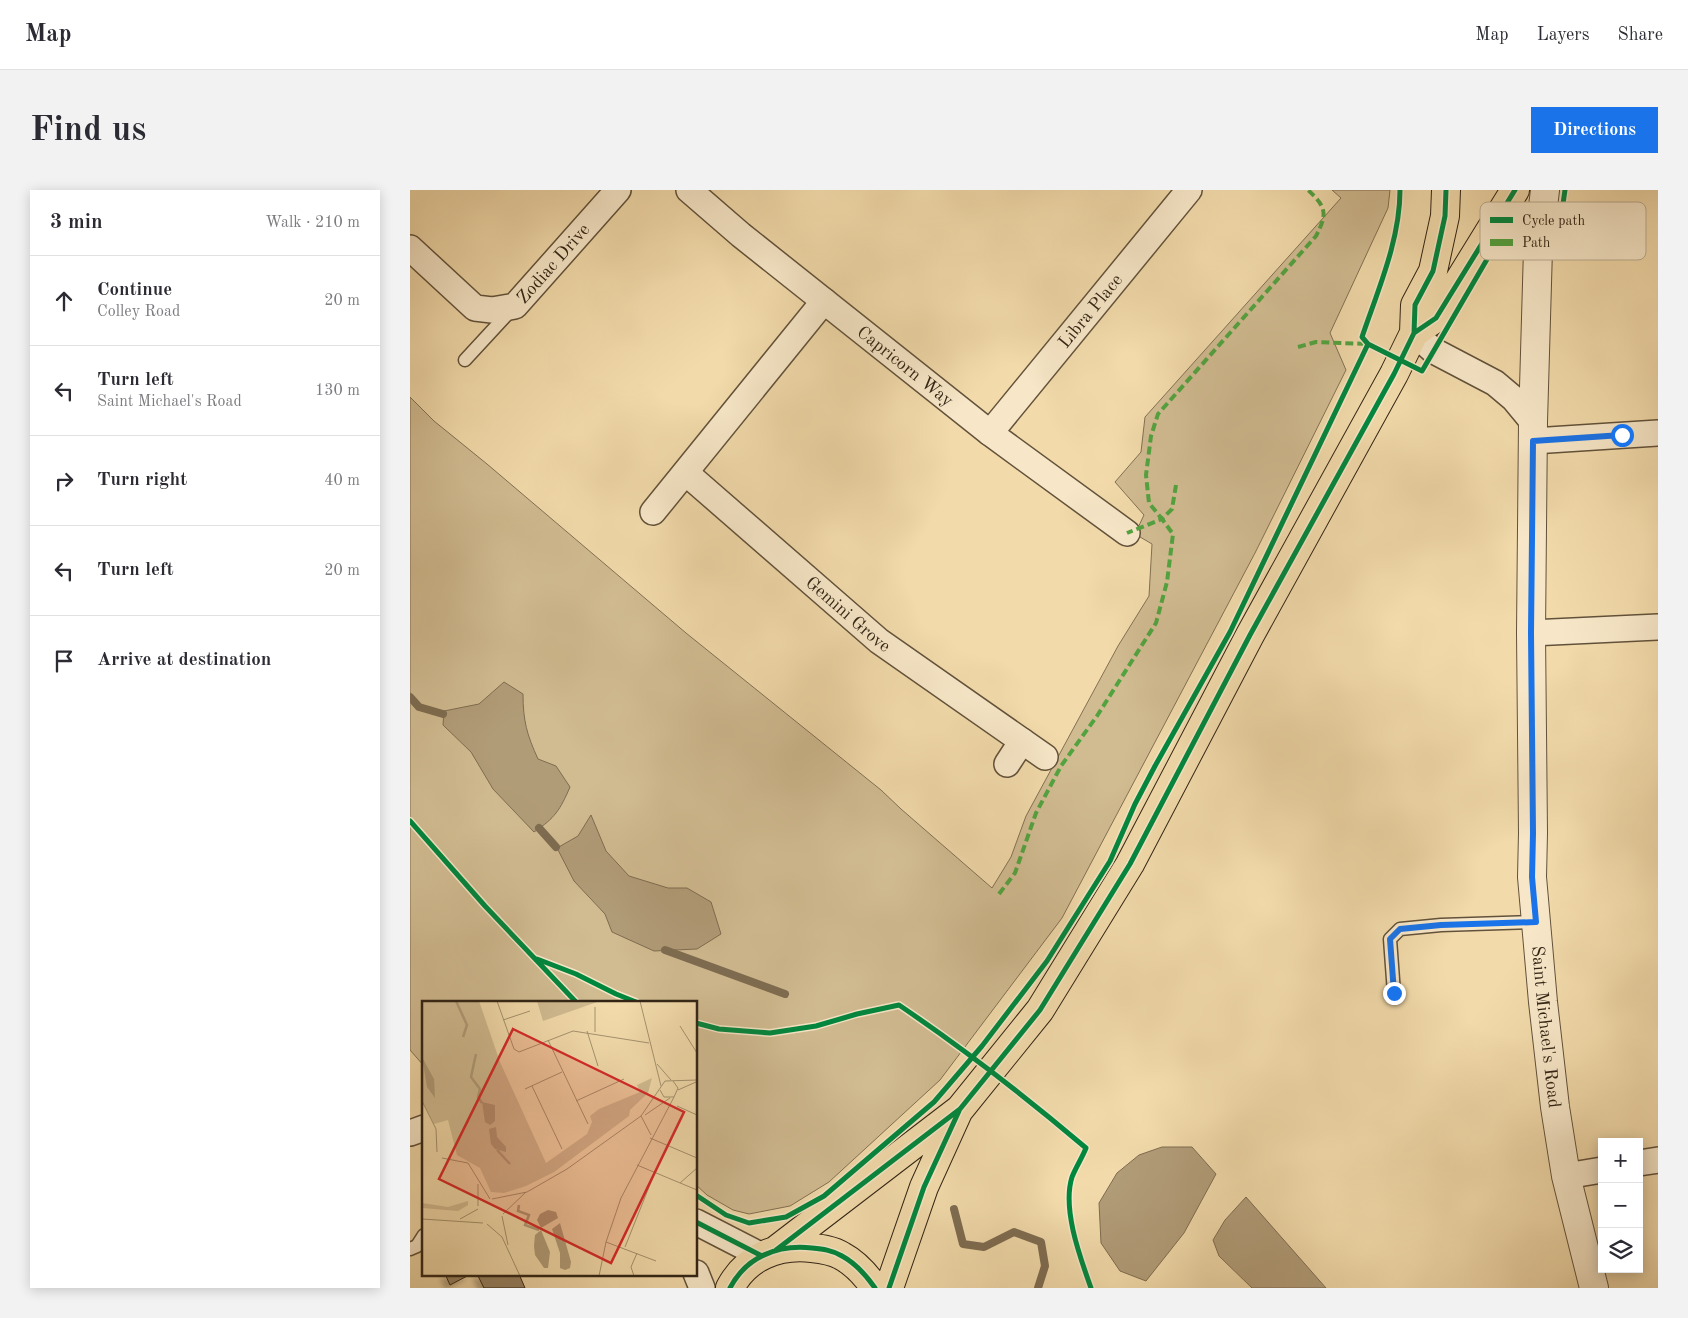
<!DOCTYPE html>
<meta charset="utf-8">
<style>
:root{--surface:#fff;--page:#f2f2f3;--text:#2b2b33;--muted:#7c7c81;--line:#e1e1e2;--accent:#1a73e8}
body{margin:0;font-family:"Old Standard TT",serif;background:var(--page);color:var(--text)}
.controls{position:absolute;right:15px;bottom:15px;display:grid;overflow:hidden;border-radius:0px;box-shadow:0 2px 12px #0003}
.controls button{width:45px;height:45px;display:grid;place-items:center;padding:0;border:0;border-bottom:1px solid var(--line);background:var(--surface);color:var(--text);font:25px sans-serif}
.stop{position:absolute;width:15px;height:15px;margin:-11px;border:4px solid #1a73e8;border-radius:50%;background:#fff}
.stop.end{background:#1a73e8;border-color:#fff;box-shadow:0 1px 5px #0008}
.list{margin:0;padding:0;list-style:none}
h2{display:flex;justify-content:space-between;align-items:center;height:65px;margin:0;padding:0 20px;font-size:21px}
h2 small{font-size:16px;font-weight:400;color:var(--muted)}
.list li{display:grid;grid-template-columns:32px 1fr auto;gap:15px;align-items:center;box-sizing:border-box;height:90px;padding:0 20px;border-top:1px solid var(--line)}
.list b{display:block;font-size:19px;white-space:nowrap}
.list p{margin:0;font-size:16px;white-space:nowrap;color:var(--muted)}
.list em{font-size:16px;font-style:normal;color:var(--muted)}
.icon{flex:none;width:28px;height:28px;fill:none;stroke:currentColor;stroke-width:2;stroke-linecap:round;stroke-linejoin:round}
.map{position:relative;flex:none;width:1248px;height:1098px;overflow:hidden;border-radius:0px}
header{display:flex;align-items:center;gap:30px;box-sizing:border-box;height:70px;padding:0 25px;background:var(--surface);border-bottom:1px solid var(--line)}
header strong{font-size:24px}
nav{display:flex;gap:28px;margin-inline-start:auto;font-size:18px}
.intro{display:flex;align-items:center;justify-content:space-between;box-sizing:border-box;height:120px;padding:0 30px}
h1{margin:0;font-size:35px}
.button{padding:12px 22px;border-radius:0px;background:var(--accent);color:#fff;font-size:18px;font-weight:700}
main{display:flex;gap:30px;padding:0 30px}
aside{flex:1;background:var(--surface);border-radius:0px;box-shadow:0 2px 12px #0003}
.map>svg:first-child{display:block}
.green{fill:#d1bb91;stroke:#827054}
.water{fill:#b19c78;stroke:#7e6c51}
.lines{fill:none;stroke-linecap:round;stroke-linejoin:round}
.stream{stroke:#7e6c51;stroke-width:8}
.building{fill:#968363;stroke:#322516;filter:url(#shadow)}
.service-casing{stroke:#62523b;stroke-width:15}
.minor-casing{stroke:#62523b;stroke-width:28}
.tertiary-casing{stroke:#62523b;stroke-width:30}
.primary-casing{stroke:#322516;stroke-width:30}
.service{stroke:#f7e7c8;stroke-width:12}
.minor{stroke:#f7e7c8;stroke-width:25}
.tertiary{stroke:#f7e7c8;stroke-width:28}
.primary{stroke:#f2daaa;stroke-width:28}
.quiet{stroke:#52a340;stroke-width:4;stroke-dasharray:8 4;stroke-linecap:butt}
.cycleway-casing{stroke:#f7e7c8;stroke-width:8}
.cycleway{stroke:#00873e;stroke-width:5}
.route{stroke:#1a73e8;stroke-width:6}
.labels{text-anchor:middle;stroke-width:4;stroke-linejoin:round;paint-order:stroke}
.street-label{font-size:18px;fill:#322516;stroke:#f7e7c8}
.inset-river{fill:none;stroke:#b19c78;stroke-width:2.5}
.inset-road{fill:none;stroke:#a5926f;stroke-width:1}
.view{fill:#d62828;fill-opacity:0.15;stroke:#d62828;stroke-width:2.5}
.inset-edge{fill:none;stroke:#322516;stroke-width:2.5}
.key{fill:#f7e7c8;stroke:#bcad93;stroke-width:1}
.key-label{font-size:14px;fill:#322516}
</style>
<header>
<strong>Map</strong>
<nav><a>Map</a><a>Layers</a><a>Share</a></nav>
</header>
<div class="intro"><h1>Find us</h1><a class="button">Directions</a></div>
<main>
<aside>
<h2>3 min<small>Walk · 210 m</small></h2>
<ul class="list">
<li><svg class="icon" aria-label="ahead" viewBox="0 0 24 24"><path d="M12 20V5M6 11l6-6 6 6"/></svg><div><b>Continue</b><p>Colley Road</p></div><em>20 m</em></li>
<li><svg class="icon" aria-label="left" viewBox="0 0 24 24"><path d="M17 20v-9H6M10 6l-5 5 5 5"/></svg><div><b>Turn left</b><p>Saint Michael's Road</p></div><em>130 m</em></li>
<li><svg class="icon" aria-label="right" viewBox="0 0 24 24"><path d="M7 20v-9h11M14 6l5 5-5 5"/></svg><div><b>Turn right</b></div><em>40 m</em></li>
<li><svg class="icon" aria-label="left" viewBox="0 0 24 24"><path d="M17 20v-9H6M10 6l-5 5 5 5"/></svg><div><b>Turn left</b></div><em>20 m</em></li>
<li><svg class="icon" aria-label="arrive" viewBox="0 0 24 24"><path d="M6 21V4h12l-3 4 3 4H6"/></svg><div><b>Arrive at destination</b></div></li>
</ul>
</aside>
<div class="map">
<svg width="1248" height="1098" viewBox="0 0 1248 1098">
<defs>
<filter id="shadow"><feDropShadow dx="-4.5" dy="4.5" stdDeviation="2.5" flood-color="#0004"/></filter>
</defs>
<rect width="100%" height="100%" fill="#f2daaa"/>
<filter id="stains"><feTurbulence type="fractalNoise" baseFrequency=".004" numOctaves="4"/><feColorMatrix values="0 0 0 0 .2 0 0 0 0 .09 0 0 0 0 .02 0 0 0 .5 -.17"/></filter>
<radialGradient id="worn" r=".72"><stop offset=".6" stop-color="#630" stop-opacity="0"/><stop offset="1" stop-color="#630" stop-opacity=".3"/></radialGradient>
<path class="green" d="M922,0h58l-2,18 -58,125 16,37 -91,183 -193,365 -122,162 -111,102 -39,24 -41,8 -16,-4 -26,-15 -11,-10v-183h-272v64l-14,-16v-653l24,24 53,43 199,169 195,157 20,19 91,79 19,-31 15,-41 92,-170 31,-50 3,-52 -17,-10 9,-19 -29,-33 26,-30 4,-35 196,-219z"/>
<path class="water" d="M94,492l19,12c0,27 4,41 15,65l18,7 14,21c-10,23 -15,31 -36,45l-41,-43 -22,-37 -28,-27 1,-14 35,-7z
M181,625l15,36 23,25 39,12h19l24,14 10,32 -24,15 -43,2 -42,-19 -7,-18 -31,-33 -17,-33 21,-12z
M752,957h30l24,27 -32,59 -38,48 -26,-10 -19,-28 -2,-40 18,-30 22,-18z
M836,1007l80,91h-74l-33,-32 -6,-16 12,-20z"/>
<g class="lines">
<path class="stream" d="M0,507l9,10 24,7
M129,638l17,19
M255,760l120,44
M544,1019l9,35 21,3 30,-15 27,10 4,24 -7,22"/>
</g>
<path class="building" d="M35,1084h26l-21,11z
M67,1084h42l6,14h-41z"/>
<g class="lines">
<g class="service-casing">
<path id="service" d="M55,170l48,-52
M984,803l-4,-54 10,-10 41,-4 95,-3
M0,1059l7,-3 7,-11"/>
</g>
<g class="minor-casing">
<g id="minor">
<path id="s1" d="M279,0l52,45 249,198 137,100"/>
<path id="s2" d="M0,58l65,60 17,2 23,-4 103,-116"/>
<path d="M1004,143l20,18 61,32 19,16 19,23"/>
<path id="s3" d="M580,243l199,-243"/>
<path d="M1123,251l125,-8"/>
<path id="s4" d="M276,283l193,168 166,116"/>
<path d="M243,322l171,-211"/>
<path d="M1121,443l127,-6"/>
<path d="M597,574l15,-23"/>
<path d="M0,943l14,-5"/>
<path d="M1229,973l19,-3"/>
<path d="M1156,986l36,-6"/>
<path d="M286,1032l66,34"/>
<path d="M286,1083l6,15"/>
</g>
</g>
<g class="tertiary-casing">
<g id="tertiary">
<path id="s5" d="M1135,0l-7,59 -5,173 -2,211 2,200 -1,44 11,125 12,105 11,69 28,112"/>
</g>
</g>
<g class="primary-casing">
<path id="primary" d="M1004,143l22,-15 79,-128
M366,1060l184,-141 80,-99 90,-146 120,-229 144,-261 20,-41 1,-28 18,-34 12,-55 1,-26
M320,1098c16,-31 48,-44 82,-40 10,1 20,2 30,8 13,7 24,19 33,32
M479,1098l35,-101 34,-75"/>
</g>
<use href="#service" class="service"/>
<use href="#minor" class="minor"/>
<use href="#tertiary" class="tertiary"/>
<use href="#primary" class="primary"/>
<path class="quiet" d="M888,157l18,-5 52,2
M766,295l-4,24 -10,10 -13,-16 -3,-28 5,-39 7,-22 158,-178c12,-23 10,-29 -8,-46
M589,704l16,-21 21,-60 25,-47 36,-50 59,-93 11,-41 6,-48 -11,-15 -35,14"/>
<g class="cycleway-casing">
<path id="cycleway" d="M990,0c0,50 -22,100 -38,147l6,7 54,27 71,-122 17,-18 49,1 6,-42
M1004,143l22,-15 79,-128
M0,631l75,85 91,96
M127,769l39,15 40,20 20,8
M286,833l23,6 51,4 46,-7 41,-12 42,-9c65,44 127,92 187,143 -4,10 -10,19 -14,29 -10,32 8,80 19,111
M286,1005l30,20 23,8 37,-6 38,-21 110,-94 48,-56 65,-85 63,-100 25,-57 20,-38 75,-134 138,-288
M286,1032l66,34
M366,1060l184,-141 80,-99 90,-146 120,-229 144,-261 20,-41 1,-28 18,-34 12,-55 1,-26
M320,1098c16,-31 48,-44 82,-40 10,1 20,2 30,8 13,7 24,19 33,32
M479,1098l35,-101 35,-76"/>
</g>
<use href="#cycleway" class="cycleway"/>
</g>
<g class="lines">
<path class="route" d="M984,803l-4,-54 10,-10 41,-4 95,-3 -4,-45 1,-44 -2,-200 2,-192 89,-6"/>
</g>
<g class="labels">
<g class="street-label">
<text dy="6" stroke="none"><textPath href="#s2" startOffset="186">Zodiac Drive</textPath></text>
<text dy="6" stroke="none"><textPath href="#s3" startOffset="158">Libra Place</textPath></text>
<text dy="6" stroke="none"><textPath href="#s1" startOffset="279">Capricorn Way</textPath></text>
<text dy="6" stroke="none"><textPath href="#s4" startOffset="215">Gemini Grove</textPath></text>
<text dy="6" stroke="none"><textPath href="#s5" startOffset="838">Saint Michael's Road</textPath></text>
</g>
</g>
<g transform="translate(12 811)">
<rect width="275" height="275" fill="#f2daaa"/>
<path d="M0,0h57l21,61 46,101 41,-29 5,-12 -2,-6 9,-7 41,-17 -3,-7 15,-7 -4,15 -18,17 -1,6 -75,56 -28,14 -22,7 -13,-1 -11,-24 -23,-13 -9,-35 -14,4 -12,-23zM115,0h63l-57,20zM46,200v4l-10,6 -36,-3v-5l26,4z" fill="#d1bb91"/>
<path d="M0,56l12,22 1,19 -8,-11zM60,101l13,3v16l-5,4 -5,-3zM74,126l1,10 9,10v5l-11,-3 -4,-5 -2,-15zM126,209l8,2 2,6 -17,10 -4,-8 3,-6zM138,222l11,39 -1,6 -5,2 -5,-2v-15l-8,-24zM119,229l9,22 -2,16h-4l-9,-13 -1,-9 1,-11z" fill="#b19c78"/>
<path class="inset-river" d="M34,0l11,24 -4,12M54,53l-5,23 9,12 -2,8 4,6M75,149l13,14M97,204l-1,6 11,4 -4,10 14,5"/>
<path class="inset-road" d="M75,0l17,48 5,3 54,-21 76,12M218,0l21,85M173,6v25M81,19l27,-9M258,25l17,27M165,30l11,35M126,39l40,84M235,63l14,16M110,85l30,63M103,88l37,-17M238,89l4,7h10l4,-9 -5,-7M256,89l18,-8M0,100l14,28 1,23M154,100l48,-22M255,105l20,9M223,114l25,-17M219,115l10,19M228,137l47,20M20,157l26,5 22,36M215,164l60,25M258,182l17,-15M70,198l35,-7 40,-23 74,-53 24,-35 32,-1M56,205v-22M81,213l23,-22M80,215l6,29M0,218l61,4M38,218l18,-10M65,223l15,13 18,39M184,241l50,19M203,246l30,-75M177,275l7,-34 15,-44 53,-101M212,275l-3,-9 6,-14"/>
<path class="view" d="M91,28l171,83 -73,151 -172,-84z"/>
<rect width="275" height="275" class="inset-edge"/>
</g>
<rect x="1070" y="12" width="166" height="58" rx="8" class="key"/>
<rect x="1080" y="27" width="23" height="6" fill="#00873e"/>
<rect x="1080" y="49" width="23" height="7" fill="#52a340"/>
<g class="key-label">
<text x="1112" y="35">Cycle path</text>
<text x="1112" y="57">Path</text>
</g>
<rect width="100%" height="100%" filter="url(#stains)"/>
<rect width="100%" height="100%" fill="url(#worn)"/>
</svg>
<div class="controls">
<button>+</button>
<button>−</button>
<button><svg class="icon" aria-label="layers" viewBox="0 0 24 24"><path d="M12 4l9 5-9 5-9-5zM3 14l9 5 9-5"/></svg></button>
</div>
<div class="stop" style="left:1212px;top:245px"></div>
<div class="stop end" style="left:984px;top:803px"></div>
</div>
</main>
